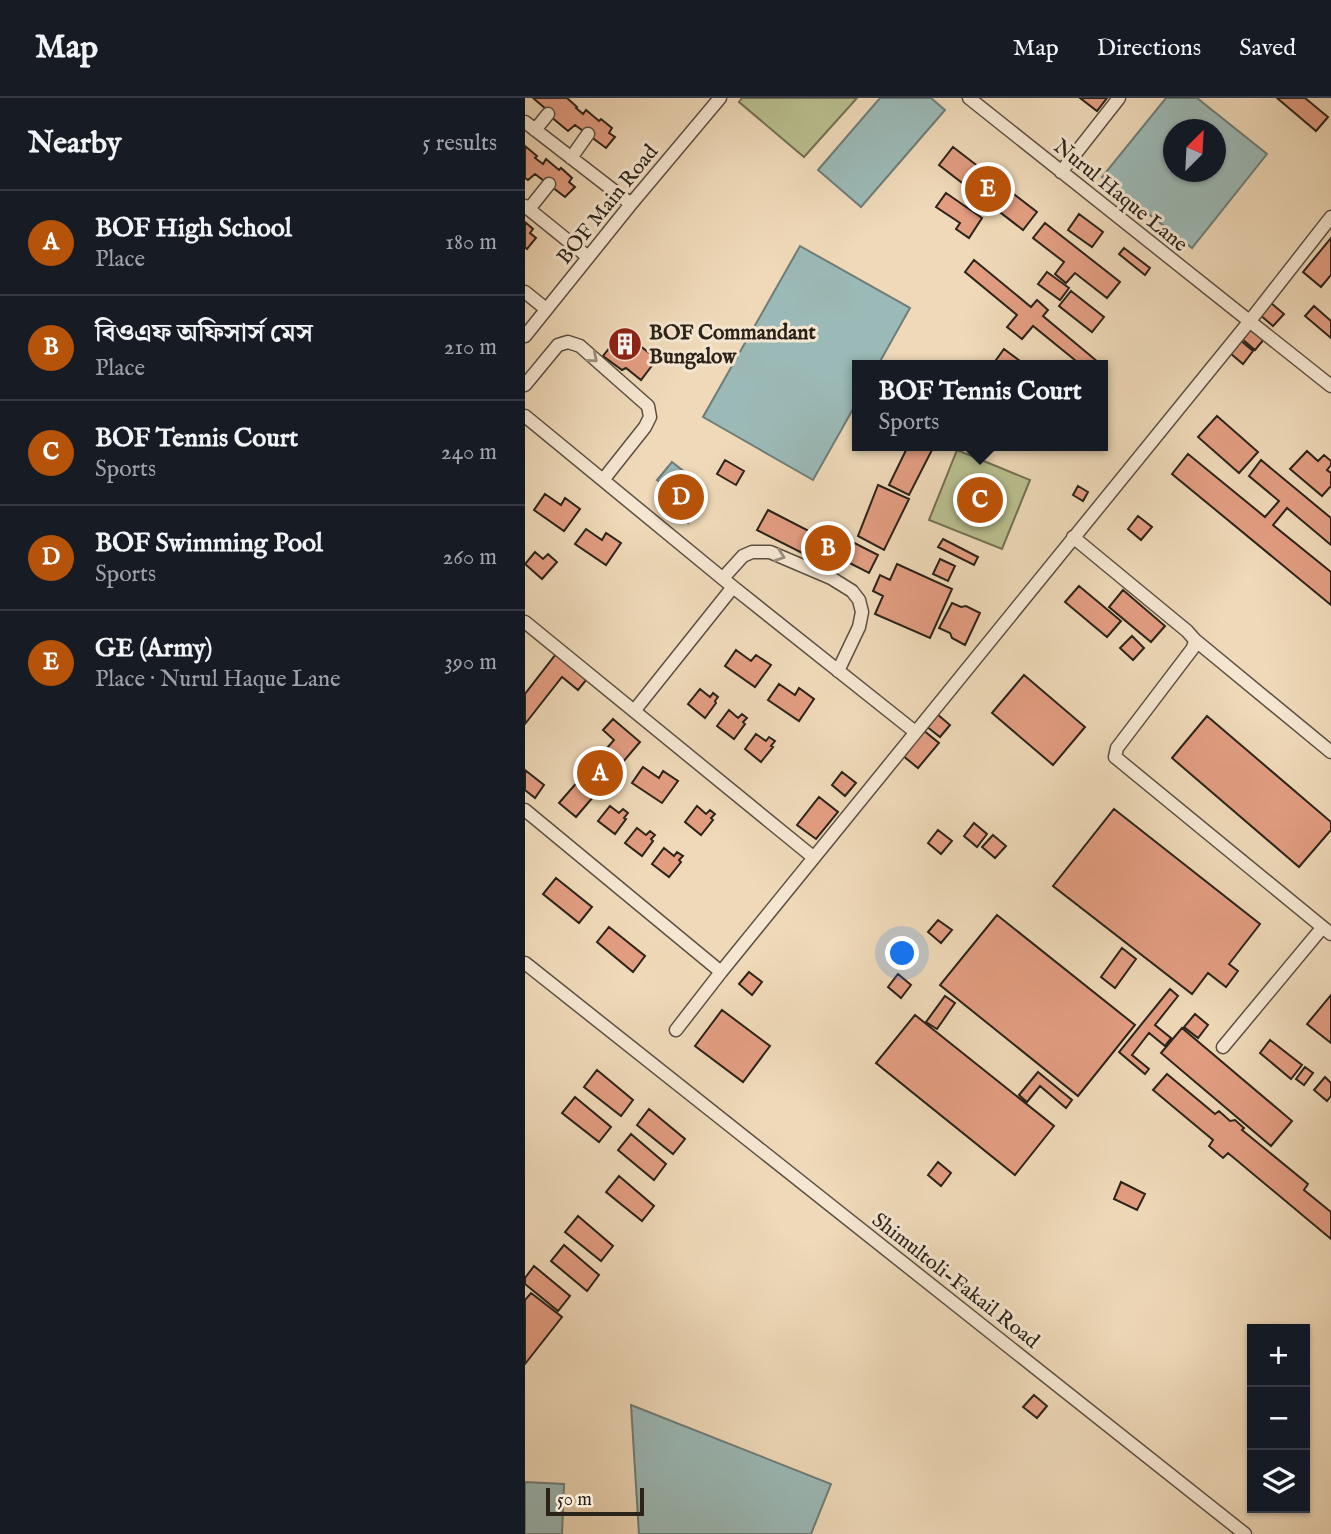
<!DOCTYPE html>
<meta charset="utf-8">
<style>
:root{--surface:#171b24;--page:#242831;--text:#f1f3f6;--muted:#9ea1a6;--line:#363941;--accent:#b45309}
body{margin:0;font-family:"IM FELL English","Noto Serif Bengali",serif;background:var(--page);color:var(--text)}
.controls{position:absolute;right:21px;bottom:21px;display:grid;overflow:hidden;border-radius:0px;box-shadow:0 2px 5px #0004}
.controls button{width:63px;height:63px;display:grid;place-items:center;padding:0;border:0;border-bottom:2px solid var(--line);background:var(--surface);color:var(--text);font:35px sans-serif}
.compass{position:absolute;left:638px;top:21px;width:63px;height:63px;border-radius:50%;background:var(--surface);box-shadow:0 2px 5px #0004;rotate:24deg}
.scale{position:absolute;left:21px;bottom:18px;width:98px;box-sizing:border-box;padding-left:7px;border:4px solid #2b231a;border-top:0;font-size:19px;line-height:24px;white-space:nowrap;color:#2b231a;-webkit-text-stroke:5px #f5e6d1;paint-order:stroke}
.you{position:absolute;left:378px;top:856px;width:24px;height:24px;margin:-18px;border:5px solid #fff;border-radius:50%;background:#1a73e8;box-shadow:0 0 0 10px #1a73e833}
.badge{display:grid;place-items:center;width:46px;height:46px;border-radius:50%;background:var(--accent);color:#fff;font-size:23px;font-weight:700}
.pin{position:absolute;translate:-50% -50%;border:4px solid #fff;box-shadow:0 2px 7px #0006}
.popup{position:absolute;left:327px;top:262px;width:256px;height:91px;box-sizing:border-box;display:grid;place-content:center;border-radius:0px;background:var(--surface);filter:drop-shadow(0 2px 5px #0005);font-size:23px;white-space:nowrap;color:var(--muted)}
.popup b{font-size:26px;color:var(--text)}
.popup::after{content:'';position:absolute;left:50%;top:100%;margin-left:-14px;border:14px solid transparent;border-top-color:var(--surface)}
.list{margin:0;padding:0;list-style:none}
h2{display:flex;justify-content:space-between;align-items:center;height:91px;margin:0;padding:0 28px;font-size:30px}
h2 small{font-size:23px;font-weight:400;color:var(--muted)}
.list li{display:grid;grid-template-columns:46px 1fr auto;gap:21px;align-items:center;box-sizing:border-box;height:105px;padding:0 28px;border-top:2px solid var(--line)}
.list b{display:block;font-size:26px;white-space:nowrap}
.list p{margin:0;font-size:23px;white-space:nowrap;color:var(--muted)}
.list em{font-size:23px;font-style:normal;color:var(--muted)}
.icon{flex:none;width:38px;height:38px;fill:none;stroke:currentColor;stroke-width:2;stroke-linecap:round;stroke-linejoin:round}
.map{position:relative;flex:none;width:806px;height:1436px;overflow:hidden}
header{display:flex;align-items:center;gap:42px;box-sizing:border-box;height:98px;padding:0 35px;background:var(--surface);border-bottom:2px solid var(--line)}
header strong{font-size:33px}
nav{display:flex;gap:38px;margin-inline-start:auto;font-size:24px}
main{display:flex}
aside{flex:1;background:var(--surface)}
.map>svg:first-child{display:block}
.green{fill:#b9bf8f;stroke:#727154;stroke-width:2}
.water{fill:#9bb9b6;stroke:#6e7d78;stroke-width:2;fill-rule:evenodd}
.building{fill:#e39d81;stroke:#2b231a;stroke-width:2}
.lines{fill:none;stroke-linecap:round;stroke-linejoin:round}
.street-casing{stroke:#5c5042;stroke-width:15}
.street{stroke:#f5e6d1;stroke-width:12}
.oneway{stroke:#9a8e7f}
.labels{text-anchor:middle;stroke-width:6;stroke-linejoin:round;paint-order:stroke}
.street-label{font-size:21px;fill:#2b231a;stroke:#f5e6d1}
.poi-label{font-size:21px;font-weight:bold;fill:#2b231a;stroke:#f5e6d1;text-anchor:start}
</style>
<header>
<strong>Map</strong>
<nav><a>Map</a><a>Directions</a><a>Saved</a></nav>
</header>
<main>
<aside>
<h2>Nearby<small>5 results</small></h2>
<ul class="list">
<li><span class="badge">A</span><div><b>BOF High School</b><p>Place</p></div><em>180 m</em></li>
<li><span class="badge">B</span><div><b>বিওএফ অফিসার্স মেস</b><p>Place</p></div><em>210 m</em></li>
<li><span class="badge">C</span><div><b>BOF Tennis Court</b><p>Sports</p></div><em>240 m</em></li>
<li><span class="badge">D</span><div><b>BOF Swimming Pool</b><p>Sports</p></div><em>260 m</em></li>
<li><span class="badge">E</span><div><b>GE (Army)</b><p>Place · Nurul Haque Lane</p></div><em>390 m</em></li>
</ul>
</aside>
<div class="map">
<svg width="806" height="1436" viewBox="0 0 806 1436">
<rect width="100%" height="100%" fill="#efd9b8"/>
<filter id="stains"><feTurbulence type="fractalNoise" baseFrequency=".00286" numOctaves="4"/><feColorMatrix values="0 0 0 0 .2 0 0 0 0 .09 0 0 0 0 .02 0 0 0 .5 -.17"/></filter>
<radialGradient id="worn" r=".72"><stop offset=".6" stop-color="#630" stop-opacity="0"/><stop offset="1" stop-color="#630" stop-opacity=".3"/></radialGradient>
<path class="green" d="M217,0h115l-53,59 -65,-55z
M432,352l73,30 -28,69 -73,-29z"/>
<path class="water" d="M355,0h51l14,12 -84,97 -43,-37z
M641,0h31l70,56 -75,94 -90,-71zM648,32h42v42h-42z
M275,148l110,62 -32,57h-21v37l-44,78 -110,-63z
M147,364l24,19 -8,11 14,12 -14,19 -25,-20 8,-12 -14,-11z
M106,1307l200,79 -20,50h-172z
M0,1384l39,2 -2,50h-37z"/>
<path class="building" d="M8,0h34l10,9 -1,1 7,6 3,-4 13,11 2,-2 11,9 -3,5 6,4 -9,11 -31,-23 -7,6 -24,-20 2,-2z
M555,0h27l-10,13z
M752,0h28l23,19 -12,14z
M0,48l12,10 -2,2 8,6 3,-5 13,11 2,-2 11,10 -3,4 6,5 -10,10 -30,-23 -7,6 -3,-2z
M428,49l84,65 -14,18 -84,-65z
M421,95l36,25 -13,20 -13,-9 4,-6 -24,-16z
M554,116l24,18 -11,15 -24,-17z
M0,124l8,7 -3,4 6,5 -9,11 -2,-1z
M520,125l75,59 -13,16 -32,-25 -9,10 -11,-9 9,-12 -31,-24z
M806,140v37l-10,12 -18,-15z
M599,150l26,20 -5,7 -26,-21z
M449,162l57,47 6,-7 11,10 -5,6 55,46 -3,3h-14l-48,-39 -11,13 -15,-12 10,-12 -52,-43z
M522,174l22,16 -9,12 -22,-16z
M546,193l33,26 -12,15 -33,-26z
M746,205l13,11 -11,12 -13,-11z
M789,208l17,15v17l-26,-22z
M727,229l13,11 -10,12 -13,-11z
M97,234l35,27 -16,21 -15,-12 -4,2 -19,-14z
M715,242l13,11 -10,13 -13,-11z
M479,251l16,12 -3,4h-14l-7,-5z
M692,318l41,36 -19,21 -41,-36z
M383,348h26l-25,49 -20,-10z
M782,353l11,10 6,-6 7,6v4l-4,5 4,3v13l-9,10 -32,-27z
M663,356l77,63 14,-16 -30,-25 12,-16 70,58v27l-44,-37 -14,17 58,47v33l-159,-131z
M200,362l19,11 -8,14 -19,-11z
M353,387l31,14 -25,51 -26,-14z
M553,388l10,6 -5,9 -10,-6z
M20,396l16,11 4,-7 15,11 -16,22 -30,-21z
M243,412l60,31 5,-9 45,23 -9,18 -35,-18 -3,7 -14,-7 -3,4 -57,-29z
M613,418l14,11 -11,13 -13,-11z
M61,431l16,11 4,-7 15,10 -15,22 -31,-21z
M418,441l35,18 -4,8 -36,-18z
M10,454l8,7 5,-5 9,8 -15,17 -17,-15z
M415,461l15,7 -7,15 -15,-7z
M372,466l55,25 -22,49 -55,-24 8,-18 -10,-5 7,-16 10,5z
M554,488l42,35 -14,16 -42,-35z
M598,492l42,36 -14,16 -42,-35z
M427,505l9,4 5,-1 14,7 -15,32 -13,-7 -2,-5 -11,-5z
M607,538l12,12 -11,12 -13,-12z
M211,552l15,11 5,-6 15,10 -16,22 -30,-21z
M31,556l31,25 -9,11 -16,-13 -37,47v-30z
M499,577l61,52 -32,38 -61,-52z
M254,586l16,11 4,-7 15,11 -15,22 -31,-21z
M175,591l10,8 3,-4 5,4 -3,4 1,2 -11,15 -17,-14z
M204,612l9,8 4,-4 5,4 -4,4 2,2 -11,15 -17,-13z
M412,616l13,11 -10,12 -14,-11z
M682,618l124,106v8l-32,37 -127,-109z
M88,621l27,23 -64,75 -17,-14 55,-63 -11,-10z
M398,632l16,13 -21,25 -16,-13z
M231,636l10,7 3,-4 6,4 -4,5 2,1 -12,15 -16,-13z
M118,669l16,11 4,-7 15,10 -16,22 -30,-20z
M0,672l19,15 -9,13 -10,-8z
M317,674l14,11 -11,13 -13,-11z
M294,699l19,15 -22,27 -19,-14z
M85,708l9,7 4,-4 5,4 -4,5 2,1 -11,15 -17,-13z
M172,708l9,8 4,-4 5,4 -4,4 2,2 -12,15 -16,-13z
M589,711l146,115 -31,40 9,7 -12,16 -18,-14 -16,21 -139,-108z
M449,725l13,11 -10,13 -13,-11z
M112,730l9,7 4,-4 5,4 -4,4 2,2 -11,15 -17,-13z
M413,732l14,11 -11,13 -13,-11z
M468,737l13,11 -11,12 -13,-11z
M139,750l10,8 3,-4 6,4 -4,4 2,2 -12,15 -17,-13z
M31,780l36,29 -13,16 -36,-29z
M472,817l138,110 -57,71 -138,-111z
M413,822l14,10 -11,13 -13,-11z
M84,829l36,29 -12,16 -36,-30z
M597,850l14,11 -21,29 -14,-11z
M224,874l13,10 -10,13 -13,-11z
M373,876l13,11 -10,13 -13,-11z
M645,891l8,7 -23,29 16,13 -6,8 -16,-13 -17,22 17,14 -4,5 -26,-22z
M806,897v48l-24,-19z
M420,898l10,7 -18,26 -11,-7z
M197,912l48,36 -27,36 -48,-36z
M670,916l13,11 -10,13 -14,-11z
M390,917l139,111 -39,49 -139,-112z
M657,930l110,93 -21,25 -110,-93z
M745,942l32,25 -11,14 -31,-26z
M780,969l8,6 -9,12 -8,-6z
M72,972l36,30 -12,16 -37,-29z
M513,974l34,28 -6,8 -26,-22 -13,16 -8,-7z
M642,976l48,40 4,-3 11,10 5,-1 9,8 -2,2 66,54 -4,6 27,22v27l-103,-86 -5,5 -14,-12 4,-6 -60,-50z
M800,979l6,6v13l-4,5 -13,-11z
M50,999l36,30 -12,15 -37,-29z
M124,1011l36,30 -12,15 -36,-29z
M106,1036l35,30 -12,16 -36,-30z
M413,1064l13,11 -10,13 -13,-11z
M94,1078l35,30 -12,15 -36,-29z
M596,1084l24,12 -8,16 -23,-11z
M53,1118l35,30 -12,15 -36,-29z
M39,1147l35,30 -12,16 -36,-30z
M9,1168l36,30 -12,15 -33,-27v-6z
M6,1195l31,24 -37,47v-64z
M509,1297l13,11 -10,12 -14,-11z"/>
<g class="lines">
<g class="street-casing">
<path id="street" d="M444,0l362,288
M0,24l106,82
M10,32l13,-16
M46,60l17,-24
M536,74l58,-74
M0,108l63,51
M4,111l20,-25
M0,194l21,17
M0,238l106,-132 89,-106
M0,287l33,-40 10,-3 12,4 68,60 2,11 -5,10 -42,53
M0,318l208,171 181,144
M548,439l114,94 8,9 -2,8 -76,100 -2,9 216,177
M198,480l20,-22 9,-4h18l61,26 21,13 7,9 3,12 -3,15 -21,44
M0,524l288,235
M670,542l136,112
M109,613l99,-124
M0,712l196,162
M0,865l720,571
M151,932l45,-58 528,-650 82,-105
M698,949l99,-119"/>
</g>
<use href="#street" class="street"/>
</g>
<defs><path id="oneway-chevron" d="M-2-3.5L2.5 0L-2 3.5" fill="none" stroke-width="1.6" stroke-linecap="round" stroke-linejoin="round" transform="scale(1.75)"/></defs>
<g class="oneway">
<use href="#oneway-chevron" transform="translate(68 260) rotate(41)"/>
<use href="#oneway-chevron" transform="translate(255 458) rotate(20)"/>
</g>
<defs>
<g id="building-disc" transform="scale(1.75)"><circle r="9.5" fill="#8f2418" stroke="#f5e6d1"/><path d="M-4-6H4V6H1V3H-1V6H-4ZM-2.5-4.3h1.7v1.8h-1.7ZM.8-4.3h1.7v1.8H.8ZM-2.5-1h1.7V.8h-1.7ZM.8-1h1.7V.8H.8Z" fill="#fff"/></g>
</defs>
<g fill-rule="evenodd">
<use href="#building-disc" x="100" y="246"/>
</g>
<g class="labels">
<g class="street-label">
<text transform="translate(596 97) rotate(39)" y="7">Nurul Haque Lane</text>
<text transform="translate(82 106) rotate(-51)" y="7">BOF Main Road</text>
<text transform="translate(431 1182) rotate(38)" y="7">Shimultoli-Fakail Road</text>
</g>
<g class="poi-label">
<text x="124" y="241">BOF Commandant<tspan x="124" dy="24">Bungalow</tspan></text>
</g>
</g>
<rect width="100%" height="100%" filter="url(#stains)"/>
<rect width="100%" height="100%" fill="url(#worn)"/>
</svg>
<div class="controls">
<button>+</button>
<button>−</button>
<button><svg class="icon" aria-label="layers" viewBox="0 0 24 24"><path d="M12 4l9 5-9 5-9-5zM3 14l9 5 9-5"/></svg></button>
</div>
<svg class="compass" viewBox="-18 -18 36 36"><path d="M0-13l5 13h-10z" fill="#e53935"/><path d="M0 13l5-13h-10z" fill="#9ea1a6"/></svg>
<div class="scale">50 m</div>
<div class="you"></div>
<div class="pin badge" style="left:75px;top:675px">A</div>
<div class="pin badge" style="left:303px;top:450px">B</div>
<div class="pin badge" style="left:455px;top:402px">C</div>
<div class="popup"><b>BOF Tennis Court</b>Sports</div>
<div class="pin badge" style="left:156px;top:399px">D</div>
<div class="pin badge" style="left:463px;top:91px">E</div>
</div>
</main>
